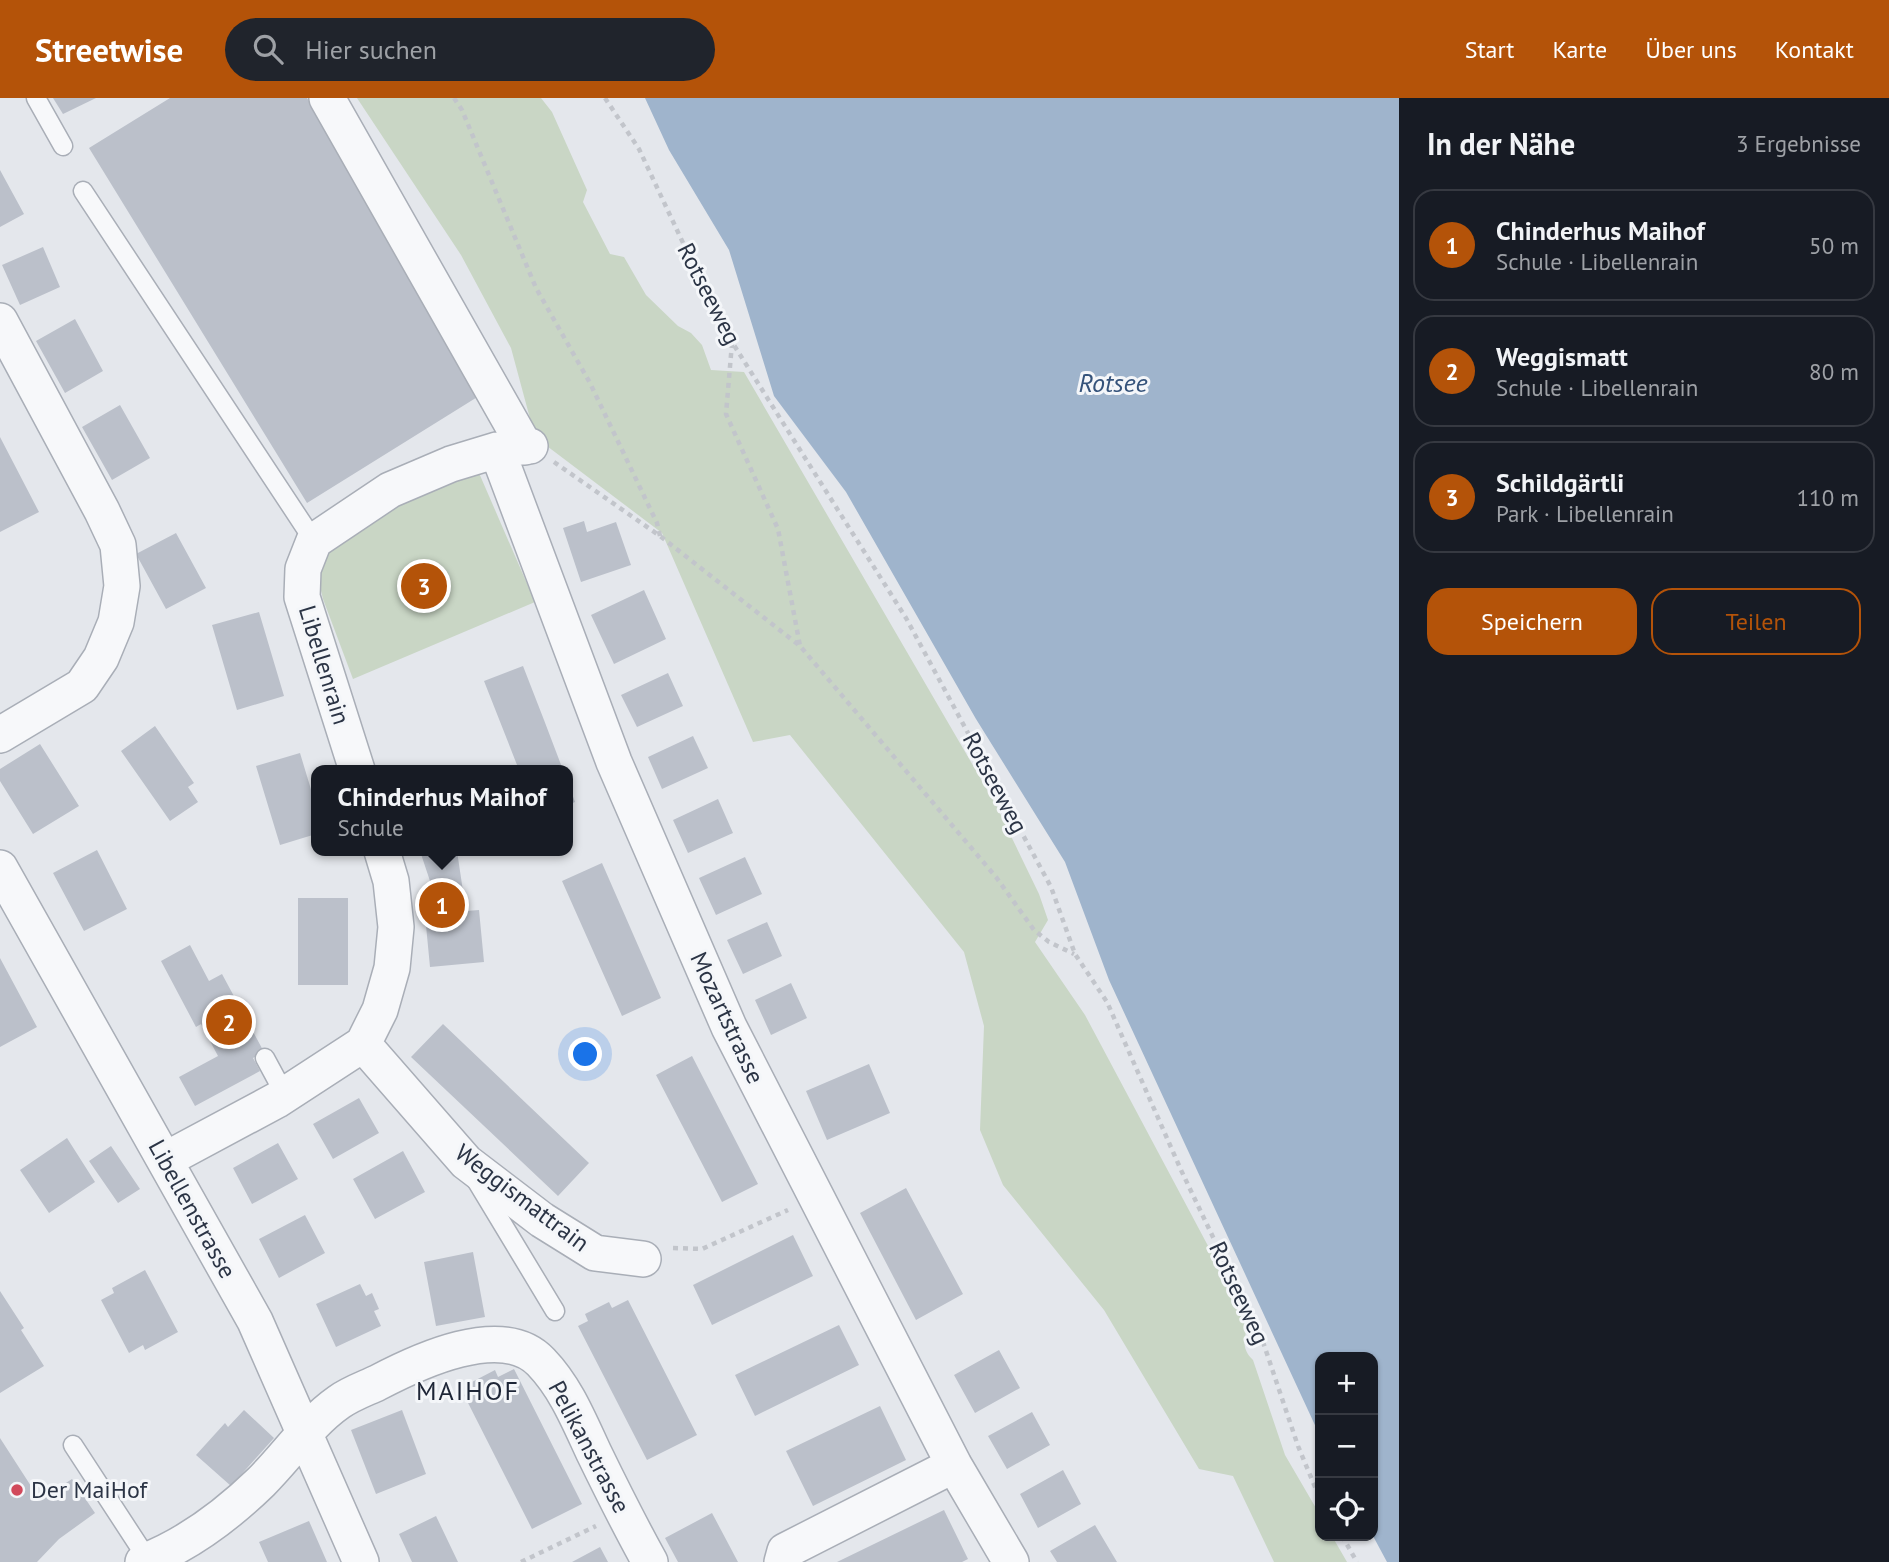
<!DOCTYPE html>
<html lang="de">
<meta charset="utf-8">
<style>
:root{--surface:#171b24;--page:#20242c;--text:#f1f3f6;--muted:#9ea1a6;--line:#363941;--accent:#b45309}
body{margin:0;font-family:"PT Sans",sans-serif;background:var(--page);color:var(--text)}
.controls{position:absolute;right:21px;bottom:21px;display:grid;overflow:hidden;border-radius:14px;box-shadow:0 2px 5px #0004}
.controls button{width:63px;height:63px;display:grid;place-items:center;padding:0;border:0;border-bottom:2px solid var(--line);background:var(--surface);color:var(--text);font:35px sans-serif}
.you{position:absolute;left:586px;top:957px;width:24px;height:24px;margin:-18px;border:5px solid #fff;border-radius:50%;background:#1a73e8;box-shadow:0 0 0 10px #1a73e833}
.badge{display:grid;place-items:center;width:46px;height:46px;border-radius:50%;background:var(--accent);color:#fff;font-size:23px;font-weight:700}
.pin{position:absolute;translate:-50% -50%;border:4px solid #fff;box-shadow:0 2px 7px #0006}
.popup{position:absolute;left:311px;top:667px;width:262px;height:91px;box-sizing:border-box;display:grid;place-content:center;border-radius:14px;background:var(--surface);filter:drop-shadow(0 2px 5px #0005);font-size:23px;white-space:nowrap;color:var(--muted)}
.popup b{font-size:26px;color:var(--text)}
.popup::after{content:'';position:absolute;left:50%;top:100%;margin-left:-14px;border:14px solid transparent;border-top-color:var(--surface)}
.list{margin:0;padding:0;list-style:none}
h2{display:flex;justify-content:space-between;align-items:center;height:91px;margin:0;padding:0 28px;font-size:30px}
h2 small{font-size:23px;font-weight:400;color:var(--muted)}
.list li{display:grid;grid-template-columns:46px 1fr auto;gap:21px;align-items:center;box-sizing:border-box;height:112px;margin:0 14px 14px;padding:0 14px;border:2px solid var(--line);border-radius:21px}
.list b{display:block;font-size:26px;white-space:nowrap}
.list p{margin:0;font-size:23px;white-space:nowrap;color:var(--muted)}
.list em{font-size:23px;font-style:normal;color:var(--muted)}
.actions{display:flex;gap:14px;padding:21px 28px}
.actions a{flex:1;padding:16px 0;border:2px solid var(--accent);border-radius:21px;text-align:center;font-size:24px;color:var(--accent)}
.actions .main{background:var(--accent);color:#fff}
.icon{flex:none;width:38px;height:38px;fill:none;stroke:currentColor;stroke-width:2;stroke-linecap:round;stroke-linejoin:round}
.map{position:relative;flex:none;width:1399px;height:1464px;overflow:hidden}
header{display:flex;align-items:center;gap:42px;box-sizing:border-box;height:98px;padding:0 35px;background:var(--accent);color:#fff}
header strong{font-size:33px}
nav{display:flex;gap:38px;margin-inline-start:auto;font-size:24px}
.search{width:490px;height:63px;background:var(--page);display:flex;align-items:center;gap:18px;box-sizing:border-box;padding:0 24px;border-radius:38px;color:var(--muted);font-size:26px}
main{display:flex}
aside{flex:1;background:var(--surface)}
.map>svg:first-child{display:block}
.green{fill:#c9d6c5}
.water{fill:#9fb4cc}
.building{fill:#bbc0ca}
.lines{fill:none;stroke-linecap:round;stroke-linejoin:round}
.service-casing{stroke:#a9aeb7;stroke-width:21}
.minor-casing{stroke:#a9aeb7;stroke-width:38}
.path{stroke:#c2c5cb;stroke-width:4.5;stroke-dasharray:5 5;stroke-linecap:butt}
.service{stroke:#f7f8fa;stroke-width:18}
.minor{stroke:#f7f8fa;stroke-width:35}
.poi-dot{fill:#d1495b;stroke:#f4f6f9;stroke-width:2.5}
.labels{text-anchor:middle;stroke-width:6;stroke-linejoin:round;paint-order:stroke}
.street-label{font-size:24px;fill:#2b3445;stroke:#f4f6f9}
.poi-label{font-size:24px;fill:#2b3445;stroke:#f4f6f9;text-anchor:start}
.water-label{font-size:26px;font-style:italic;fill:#34527a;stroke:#f4f6f9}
.neighbourhood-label{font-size:26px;letter-spacing:2px;fill:#1d2536;stroke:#f4f6f9}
</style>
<header>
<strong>Streetwise</strong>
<div class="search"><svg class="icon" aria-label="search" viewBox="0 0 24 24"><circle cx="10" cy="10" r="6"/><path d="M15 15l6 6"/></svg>Hier suchen</div>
<nav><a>Start</a><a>Karte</a><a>Über uns</a><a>Kontakt</a></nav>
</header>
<main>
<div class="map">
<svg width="1399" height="1464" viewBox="0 0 1399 1464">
<rect width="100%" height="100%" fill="#e4e7ec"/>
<path class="green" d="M357,0h184l11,14 35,78 -4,12 27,52 14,3 22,38 32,31 13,7 11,12 9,25 33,2 252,433 43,89 9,26 -13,22 50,73 130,244 32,70c-4,12 -4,22 6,31l32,95 35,60v21h12l15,26h-73l-41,-86 -34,-7 -95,-159 -101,-125 -23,-55 4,-104 -20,-74 -174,-217 -37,7 -91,-209 -127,-96 -24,-89 -50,-93z
M479,375l56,129 -182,77 -30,-80 -6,-25 8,-23 65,-43z"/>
<path class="water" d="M645,0h754v1464h-12l-14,-26v-179h-53v79l-211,-456 -44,-118 -89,-143 -130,-227 -72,-96 -45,-146 -60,-100z"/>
<path class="building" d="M53,0h43l-33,16z
M170,0h137l180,293 -180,112 -218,-355z
M0,72l24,44 -24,13z
M43,149l17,40 -40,18 -18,-40z
M75,221l28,52 -38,22 -29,-52z
M120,307l30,53 -38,22 -30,-53z
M0,339l39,75 -39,20z
M584,423l3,11 29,-10 15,43 -50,17 -18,-54z
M176,435l30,55 -40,21 -30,-55z
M644,492l22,49 -52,25 -23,-49z
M259,514l25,84 -47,14 -25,-85z
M523,568l21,54 19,50h-44l-35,-89z
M668,575l15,33 -46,21 -16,-32z
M155,628l39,57 -6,4 10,15 -28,19 -49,-70z
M693,638l15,32 -46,21 -14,-32z
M40,646l39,62 -46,28 -33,-53v-12z
M300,655l16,53v28l-36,11 -24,-79z
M568,685l7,19 -7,3z
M718,701l15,34 -45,20 -15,-33z
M97,752l30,59 -43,22 -31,-58z
M420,753h37l9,60 13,-1 5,52 -54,5 -5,-52 16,-1z
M745,759l17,37 -46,21 -17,-37z
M602,765l59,135 -39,18 -60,-135z
M298,800h50v87h-50z
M767,824l15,34 -39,18 -16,-34z
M190,847l19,36 13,-7 42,78 -11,6 7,13 -65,35 -16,-29 39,-21 -17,-32 -5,3 -35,-66z
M0,860l37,69 -37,20z
M791,885l16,35 -36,17 -16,-35z
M443,926l146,139 -31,33 -147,-139z
M692,958l66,128 -36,18 -66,-127z
M869,966l21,49 -63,27 -21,-49z
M359,1000l20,35 -46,26 -20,-35z
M67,1040l28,44 -46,31 -29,-43z
M278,1045l20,36 -46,25 -19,-36z
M111,1048l29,43 -22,14 -29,-42z
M403,1053l22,41 -50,27 -22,-40z
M906,1090l57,106 -47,26 -56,-107z
M305,1117l20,38 -46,25 -20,-39z
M793,1137l20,41 -101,49 -19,-40z
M473,1154l12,65 -49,9 -12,-64z
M145,1172l33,62 -33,18 -2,-5 -14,8 -28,-53 13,-7 -2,-5z
M360,1186l6,12 6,-3 7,16 -5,2 7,15 -45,21 -20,-43z
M0,1193l24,37 -3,2 23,36 -44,27z
M628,1202l69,135 -50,25 -69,-134 10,-5 -3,-7 24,-12 3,6z
M839,1227l20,40 -104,51 -20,-41z
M999,1252l21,38 -45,25 -21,-38z
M514,1271l68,135 -50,25 -68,-134 10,-5 -4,-7 25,-13 3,7z
M880,1308l26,54 -93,46 -27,-55z
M244,1312l30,28 -43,48 -35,-31 29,-32 3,4z
M402,1312l24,64 -50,20 -25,-64z
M1032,1314l18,33 -43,24 -19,-33z
M0,1340l40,62 32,-21 23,34 -36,26 -22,23h-37z
M1063,1372l18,34 -43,24 -18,-34z
M944,1412l24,49 -6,3h-125z
M712,1415l26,49h-60l-13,-24z
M436,1418l22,46h-46l-13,-28z
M309,1423l18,41h-59l-9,-20z
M1095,1427l22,37h-60l-7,-11z
M600,1449l8,15h-36z"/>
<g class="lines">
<g class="service-casing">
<path id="service" d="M36,0l27,48
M83,93l231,350
M265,960l20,37
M476,1082l79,131
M73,1347l75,115"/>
</g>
<g class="minor-casing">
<path id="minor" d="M327,0l198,349
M0,223l102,190 16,34 4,41 -6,36 -15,36 -19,28 -82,49
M497,352l117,312 115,265 225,438 57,97
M357,672l-55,-173 1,-28 11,-28 76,-51 61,-26 46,-14 33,-4
M0,770l255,453 106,241
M363,946l103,118 76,58 53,33 48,6
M165,1062l112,-60 86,-56 17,-34 12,-42 4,-41 -5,-46 -9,-30
M143,1464c44,-17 84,-47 118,-80 26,-26 48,-59 78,-80 11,-8 25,-13 38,-19 40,-21 125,-62 164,-21 25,26 38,59 53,91 18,37 36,73 56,109
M782,1464l3,-11 169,-86"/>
</g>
<path class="path" d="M454,0l8,12 74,178 54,95 67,140 3,13
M605,0l34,51 75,160 18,33 174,276 145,269 24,67 32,48 74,168 82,172 35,104 22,53
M732,245l-6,71 52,115 22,117
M554,364l106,74 140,110 196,231 38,53 15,12 25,12
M673,1150l29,1 86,-39
M1342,1438l15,26
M521,1464l75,-36"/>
<use href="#service" class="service"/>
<use href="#minor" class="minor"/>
</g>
<circle class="poi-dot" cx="17" cy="1392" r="7"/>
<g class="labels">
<g class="street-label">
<text transform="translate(709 196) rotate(63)" y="8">Rotseeweg</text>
<text transform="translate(324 567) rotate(73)" y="8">Libellenrain</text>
<text transform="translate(995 685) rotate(62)" y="8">Rotseeweg</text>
<text transform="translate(727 920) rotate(65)" y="8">Mozartstrasse</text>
<text transform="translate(522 1100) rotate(37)" y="8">Weggismattrain</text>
<text transform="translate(192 1111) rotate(61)" y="8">Libellenstrasse</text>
<text transform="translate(1239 1195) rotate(65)" y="8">Rotseeweg</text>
<text transform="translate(589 1349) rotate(62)" y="8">Pelikanstrasse</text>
</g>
<g class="poi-label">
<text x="31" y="1400">Der MaiHof</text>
</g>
<g class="water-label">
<text x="1113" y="294">Rotsee</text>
</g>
<g class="neighbourhood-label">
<text x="468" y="1302">MAIHOF</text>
</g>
</g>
</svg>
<div class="controls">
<button>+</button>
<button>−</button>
<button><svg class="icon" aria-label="locate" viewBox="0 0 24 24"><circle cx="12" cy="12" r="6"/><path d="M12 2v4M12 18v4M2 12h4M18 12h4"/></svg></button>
</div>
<div class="you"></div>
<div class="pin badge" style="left:442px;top:807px">1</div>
<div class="popup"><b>Chinderhus Maihof</b>Schule</div>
<div class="pin badge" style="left:229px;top:924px">2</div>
<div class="pin badge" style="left:424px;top:488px">3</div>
</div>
<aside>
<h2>In der Nähe<small>3 Ergebnisse</small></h2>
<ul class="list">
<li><span class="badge">1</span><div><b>Chinderhus Maihof</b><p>Schule · Libellenrain</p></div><em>50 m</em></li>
<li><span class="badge">2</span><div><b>Weggismatt</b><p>Schule · Libellenrain</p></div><em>80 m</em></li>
<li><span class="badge">3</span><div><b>Schildgärtli</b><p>Park · Libellenrain</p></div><em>110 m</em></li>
</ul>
<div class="actions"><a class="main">Speichern</a><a>Teilen</a></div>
</aside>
</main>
